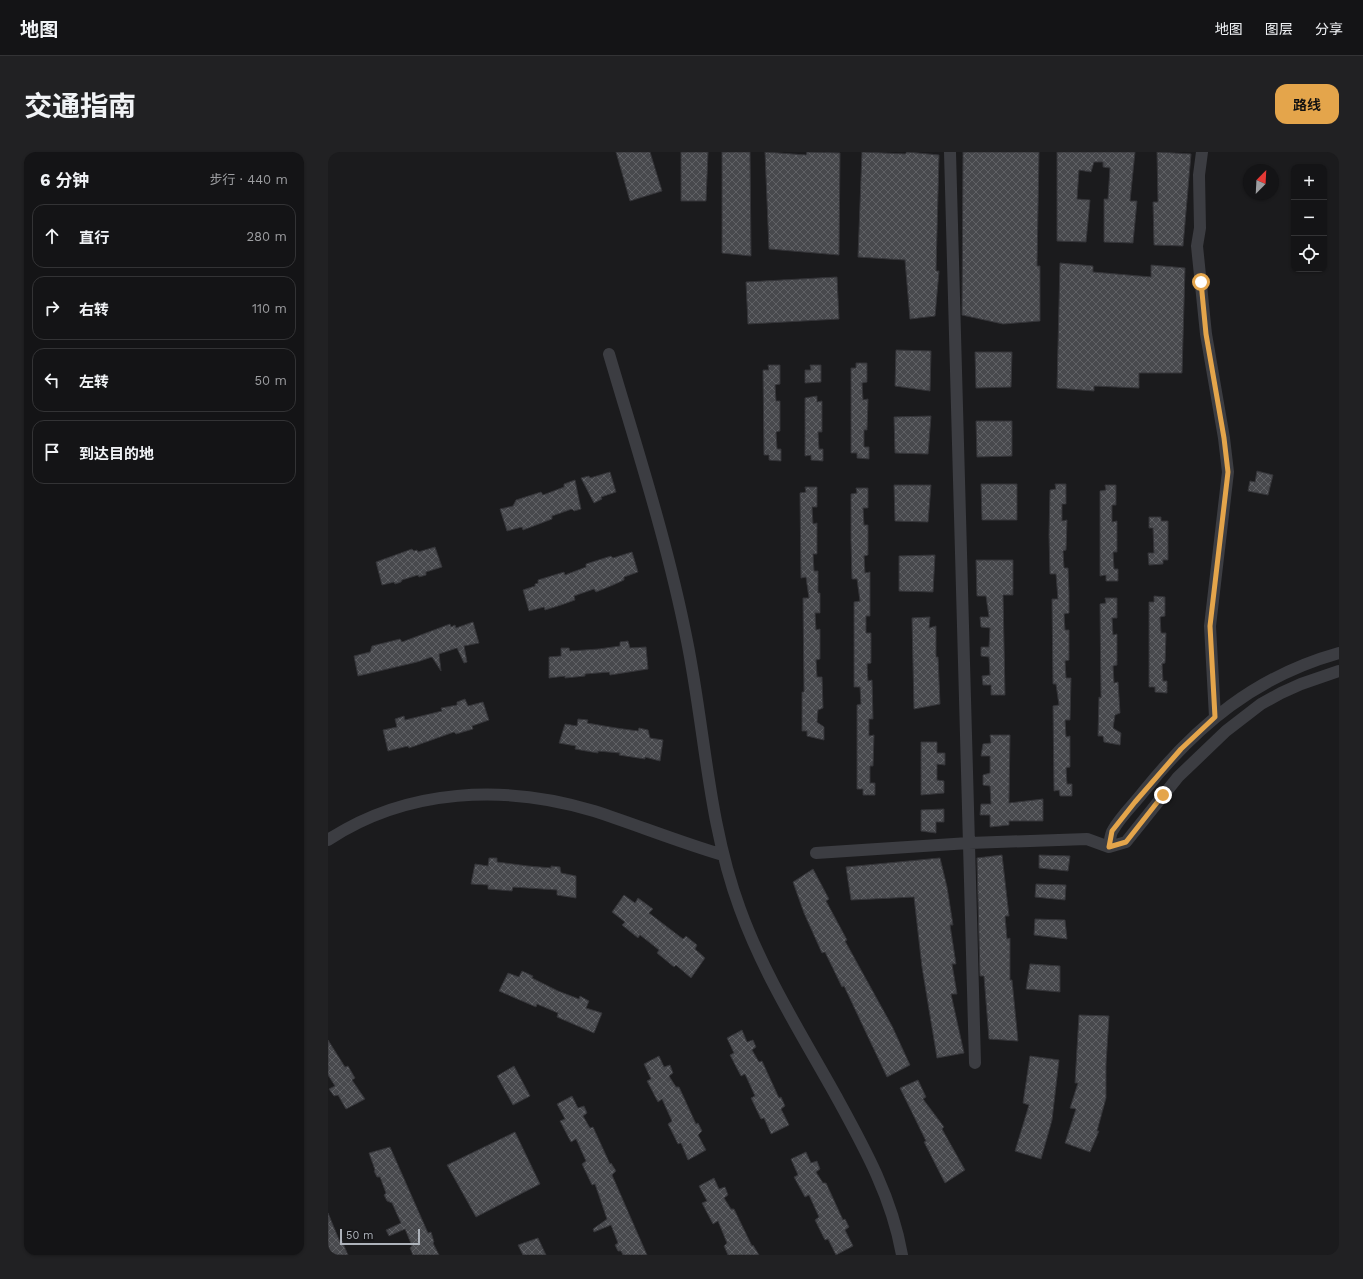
<!DOCTYPE html>
<html lang="zh">
<meta charset="utf-8">
<style>
:root{--surface:#141416;--page:#212123;--text:#f1f3f6;--muted:#9d9ea1;--line:#333335;--accent:#e4a54b}
body{margin:0;font-family:"Work Sans","Noto Sans SC",sans-serif;background:var(--page);color:var(--text)}
.controls{position:absolute;right:12px;top:12px;display:grid;overflow:hidden;border-radius:8px;box-shadow:0 1px 3px #0004}
.controls button{width:36px;height:36px;display:grid;place-items:center;padding:0;border:0;border-bottom:1px solid var(--line);background:var(--surface);color:var(--text);font:20px sans-serif}
.compass{position:absolute;left:915px;top:12px;width:36px;height:36px;border-radius:50%;background:var(--surface);box-shadow:0 1px 3px #0004;rotate:24deg}
.scale{position:absolute;left:12px;bottom:10px;width:80px;box-sizing:border-box;padding-left:4px;border:2px solid #aeb3bb;border-top:0;font-size:11px;line-height:14px;white-space:nowrap;color:#aeb3bb;-webkit-text-stroke:3px #161618;paint-order:stroke}
.stop{position:absolute;width:12px;height:12px;margin:-9px;border:3px solid #e4a54b;border-radius:50%;background:#fff}
.stop.end{background:#e4a54b;border-color:#fff;box-shadow:0 1px 4px #0008}
.list{margin:0;padding:0;list-style:none}
h2{display:flex;justify-content:space-between;align-items:center;height:52px;margin:0;padding:0 16px;font-size:17px}
h2 small{font-size:13px;font-weight:400;color:var(--muted)}
.list li{display:grid;grid-template-columns:26px 1fr auto;gap:12px;align-items:center;box-sizing:border-box;height:64px;margin:0 8px 8px;padding:0 8px;border:1px solid var(--line);border-radius:12px}
.list b{display:block;font-size:15px;white-space:nowrap}
.list em{font-size:13px;font-style:normal;color:var(--muted)}
.icon{flex:none;width:22px;height:22px;fill:none;stroke:currentColor;stroke-width:2;stroke-linecap:round;stroke-linejoin:round}
.map{position:relative;flex:none;width:1011px;height:1103px;overflow:hidden;border-radius:12px}
header{display:flex;align-items:center;gap:24px;box-sizing:border-box;height:56px;padding:0 20px;background:var(--surface);border-bottom:1px solid var(--line)}
header strong{font-size:19px}
nav{display:flex;gap:22px;margin-inline-start:auto;font-size:14px}
.intro{display:flex;align-items:center;justify-content:space-between;box-sizing:border-box;height:96px;padding:0 24px}
h1{margin:0;font-size:28px}
.button{padding:10px 18px;border-radius:12px;background:var(--accent);color:#111;font-size:14px;font-weight:700}
main{display:flex;gap:24px;padding:0 24px}
aside{flex:1;background:var(--surface);border-radius:12px;box-shadow:0 1px 3px #0004}
.map>svg:first-child{display:block}
.building{fill:url(#building-cross-hatch);stroke:#353539}
.lines{fill:none;stroke-linecap:round;stroke-linejoin:round}
.minor{stroke:#3c3d42;stroke-width:12}
.route{stroke:#e4a54b;stroke-width:5}
</style>
<header>
<strong>地图</strong>
<nav><a>地图</a><a>图层</a><a>分享</a></nav>
</header>
<div class="intro"><h1>交通指南</h1><a class="button">路线</a></div>
<main>
<aside>
<h2>6 分钟<small>步行 · 440 m</small></h2>
<ul class="list">
<li><svg class="icon" aria-label="ahead" viewBox="0 0 24 24"><path d="M12 20V5M6 11l6-6 6 6"/></svg><div><b>直行</b></div><em>280 m</em></li>
<li><svg class="icon" aria-label="right" viewBox="0 0 24 24"><path d="M7 20v-9h11M14 6l5 5-5 5"/></svg><div><b>右转</b></div><em>110 m</em></li>
<li><svg class="icon" aria-label="left" viewBox="0 0 24 24"><path d="M17 20v-9H6M10 6l-5 5 5 5"/></svg><div><b>左转</b></div><em>50 m</em></li>
<li><svg class="icon" aria-label="arrive" viewBox="0 0 24 24"><path d="M6 21V4h12l-3 4 3 4H6"/></svg><div><b>到达目的地</b></div></li>
</ul>
</aside>
<div class="map">
<svg width="1011" height="1103" viewBox="0 0 1011 1103">
<defs>
<pattern id="building-cross-hatch" width="8" height="8" patternUnits="userSpaceOnUse"><rect width="8" height="8" fill="#48494d"/><path d="M0 0l8 8M0 8l8-8" fill="none" stroke="#606165"/></pattern>
</defs>
<rect width="100%" height="100%" fill="#1b1b1d"/>
<path class="building" d="M288,0h34l12,39 -32,10z
M353,0h27l-2,49h-25z
M394,0h28l1,104 -29,-3z
M437,0l41,3 1,-3 33,1 -1,102 -70,-6z
M534,0l43,2 2,-2 32,3 -3,116h3l-4,45 -25,3 -5,-59 -47,-3z
M635,0h76l-2,114h3v55l-37,3 -41,-9z
M729,0h78l-5,49h7l-4,42 -29,-1v-43h4l2,-31 -7,-1v-5h-9l-3,10 -12,-2 -2,29 13,1 -4,42 -29,-1z
M829,0l34,2 -8,92 -29,-1 -1,-43h5z
M732,111l33,3v6l58,5v-12l34,3 -3,105h-43v15l-45,-2v5l-37,-3z
M509,125l2,42 -91,5 -2,-42z
M568,198l35,1 -1,40 -35,-5z
M647,200h37l-1,35 -35,1z
M528,211h11v19l-5,1 1,17 5,-1 -1,31h-3v17h5v12l-12,-1v-5h-6v-85h5z
M440,213h12v19l-5,1 1,16h4v30l-4,1 1,17h4v12l-12,-1v-5h-5l-1,-85h6z
M482,213h11v17l-16,1v-13h6z
M489,244v6l5,-1v31h-4l1,17h4v12l-12,-1v-5l-6,1v-58z
M603,264l-3,38 -33,-1 -1,-36z
M648,269h36v35l-35,1z
M929,319l16,4 -5,20 -20,-4 2,-10 5,1z
M282,320l6,20 -15,5 1,2 -8,4 -13,-25 8,-2 1,2z
M247,328l6,29 -7,2 -2,-2 -20,7v3l-29,11 -1,-3 -15,4 -7,-22 13,-3 3,-6 25,-8 2,3 21,-8v-3z
M653,332h36v36h-35z
M727,332h11v20h-4v17l5,-1 -1,30 -3,1 1,17h4l1,26v19l-5,1 1,16h4v30l-4,1 1,17h5l-1,42h-5l1,17 4,-1v31l-4,1 1,16h5v12h-12l-1,-6 -5,1 -1,-85 6,-1 -3,-21h-3l-1,-85h6l-2,-25h-6l-1,-39 1,-45 6,-1z
M566,333h37l-3,37 -33,-1z
M777,333h11v20h-4v17l5,-1v31h-4l1,17h4v12h-12v-6l-6,1v-85l6,-1z
M477,335h12v20h-5l1,17 4,-1v31h-4l1,17h4v22h2v20h-5l1,17 4,-1v30l-4,1 1,17h5l1,31 -5,2 -1,12 7,5v13l-17,-4v-5h-5v-39h2l-1,-94h6l-3,-21 -5,1 -1,-85 6,-1z
M528,336h12v20h-5l1,17h4v30l-4,1 1,17 5,-1v44h-4v17h5v30l-4,1 1,17 4,-1 1,39h-4v17l5,-1 -1,31h-3v17h5v12h-12v-6h-6v-84l4,-1 -1,-17h-6v-85l6,-1 -3,-22h-5l-1,-39v-46l6,-1z
M821,365h12v4h7v39h-5v4l-14,1 -1,-12h6l-1,-25h-4z
M107,395l7,20 -16,5v3l-7,2 -1,-2 -16,5 -1,2 -6,2 -1,-2 -12,3 -6,-23 36,-13 2,2 3,-1 1,2z
M304,400l6,20 -14,5v3l-11,5 -17,7 -2,-3 -20,7 1,4 -14,5 -16,5 -1,-3 -15,4 -6,-21 12,-4v-2l3,-1v-3l26,-8 1,3 21,-8v-3l25,-8 2,2z
M607,403l-2,37 -34,-1v-35z
M648,408h37v35h-10l2,100h-14v-10h-8l-1,-9 8,-1 -1,-18 -8,-1v-9h8l1,-19 -9,-1 -1,-10h9l-3,-21h-9z
M826,444l11,1v19l-5,1 1,16h5l-1,30 -3,1 1,17h4v12l-12,-1v-5h-6v-85h5z
M777,446h12v20h-5l1,17 4,-1v31l-4,1 1,17 4,-1 2,31 -5,2 -2,13 8,5 -1,12 -16,-3 -1,-6h-5l1,-39 2,1 -1,-94 6,-1z
M602,465l-1,11 7,-2v31h2l2,47 -26,5 -2,-91z
M145,470l6,21 -15,3 3,16 -3,1 -7,-15 -18,6 2,17 -9,-14 -15,5 -59,14 -4,-20 16,-4 2,-6 28,-7 2,3 48,-18 1,3 4,-2 1,3z
M300,489l2,7 16,-1 2,22 -38,6 -1,-3 -24,2v2l-20,2v-2l-16,2v-21l12,-1v-8h8l1,3 29,-2 21,-3v-4z
M137,547l3,7 15,-4 6,18 -17,6 1,3 -17,5 -2,-2 -45,16 -1,-2 -20,5 -5,-21 14,-3 -2,-8 9,-3 1,4 37,-9 -1,-3 16,-3v-3z
M250,567l10,1 -1,3 29,5 22,3 1,-3 9,2 2,8 13,2 -3,21 -15,-4v2l-26,-4 1,-2 -22,-2v2l-23,-4 1,-3 -17,-3 6,-19 12,2z
M662,583h20l-1,68 34,-4v22h-34v4l-19,2v-12h-10l1,-11h10l-1,-18 -7,-1v-10l7,-2v-17h-9l2,-12 8,-1z
M593,590h16v11h8v12l-8,-1v16l7,1v12l-23,2z
M616,657v13h-8v11l-15,-2v-21z
M674,703l7,61h-4l2,23 3,-1v42h2l6,61 -29,-2 -5,-63h-4l-3,-118z
M711,703l31,1 -2,15 -29,-3z
M161,706h8v4l31,4 23,2v-2l9,1 1,6 15,3v22l-19,-3v-5l-44,-3 -1,4 -24,-2v-4l-17,-1 4,-20 13,2z
M612,706l7,29 6,38h-3l6,39h-4l5,30h-6l13,59 -27,5 -15,-91 -8,-70 -63,3 -5,-33z
M485,717l16,30 -3,2 21,39 -2,1 47,85 18,39 -23,12 -43,-91 -2,1 -17,-35 -3,1 -18,-40 -11,-31z
M708,732l30,1 -1,15 -30,-3z
M296,743l11,8 3,-5 15,11 -4,4 34,26 3,-3 11,9 -2,4 10,9 -14,20 -15,-13 -2,2 -17,-14 2,-3 -19,-15 -2,3 -16,-13 3,-3 -13,-10z
M707,767l30,1 2,19 -33,-4z
M702,812l30,2v26l-34,-3z
M194,819l11,5 -1,2 26,13 21,8 1,-3 9,5 -3,7 16,5 -8,20 -37,-16 1,-4 -21,-9 -1,3 -37,-16 9,-18 11,4z
M751,863l30,1 -3,48v34l-9,33h2l-9,21 -25,-9 11,-34 -6,-1 8,-25h-3z
M414,878l5,12 6,-2 3,7 -4,3 7,12 3,-1 17,37 2,-1 4,9 -4,3 8,16 -18,9 -7,-16 -3,1 -10,-21 4,-2 -10,-22 -4,2 -11,-21 4,-2 -7,-15z
M0,888l17,27 3,-1 7,12 -3,2 13,19 -19,10 -8,-14 -4,1 -5,-7 6,-3 -7,-11z
M331,904l5,11 6,-2 3,8 -4,3 7,11h3l17,37 2,-1 4,8 -4,4 8,15 -18,10 -7,-17 -3,1 -10,-20 4,-3 -10,-22 -4,3 -11,-21 4,-2 -7,-15z
M702,904l29,4 -7,60 -11,39 -26,-8 14,-46 -6,-2z
M186,914l16,30 -17,9 -16,-29z
M590,928l8,17 -3,2 21,28 -2,2 23,41 -20,13 -21,-41 2,-1 -26,-53z
M244,944l6,12 6,-2 3,7 -4,3 7,12 3,-1 17,37 1,-1 5,8 -4,4 35,80h-24l-2,-4h-3l-3,-6 3,-2 -7,-18 -17,7 -1,-3 14,-10 -12,-35 -3,1 -10,-21 4,-3 -10,-22 -5,3 -11,-21 5,-2 -8,-15z
M187,980l25,52 -64,33 -29,-52z
M62,995l38,86 3,-1 3,10 -1,1 6,12h-26l-3,-7 2,-2 -7,-17 -16,7 -3,-6 15,-7 -9,-20 -5,-2 -3,-6 2,-2 -6,-16h-3l-3,-6 1,-1 -6,-17z
M478,1000l5,11 6,-2 3,8 -4,3 7,11h3l17,37 2,-1 4,8 -4,3 8,16 -17,9 -8,-16 -3,1 -10,-20 4,-3 -10,-22 -4,2 -11,-20 4,-2 -7,-16z
M386,1026l5,11 6,-2 3,8 -4,3 7,11h3l18,37 1,-1 6,10h-31l-4,-9 3,-3 -9,-22 -5,3 -11,-21 5,-2 -8,-15z
M0,1061l12,29 2,-1 6,14h-20z
M210,1086l8,17h-23l-5,-10z"/>
<g class="lines">
<path class="minor" d="M622,0l25,911
M874,0l-3,23 1,53 -3,18 9,88 18,104 4,34 -18,154 5,91
M281,202c28,95 59,190 78,287 18,89 21,182 53,268 24,66 62,126 96,187 28,51 56,101 66,159
M0,688c79,-52 177,-56 266,-29 43,14 85,31 129,44
M781,695c1,-5 1,-13 4,-17 8,-14 21,-26 31,-39 53,-66 112,-115 195,-138
M488,701l153,-10 118,-4 22,8 17,-5 52,-65 48,-46 35,-27 20,-11 20,-9 38,-13"/>
</g>
<g class="lines">
<path class="route" d="M835,643l-37,47 -17,5 3,-16 23,-29 46,-53 34,-32 -5,-91 18,-154 -4,-34 -18,-104 -5,-52"/>
</g>
</svg>
<div class="controls">
<button>+</button>
<button>−</button>
<button><svg class="icon" aria-label="locate" viewBox="0 0 24 24"><circle cx="12" cy="12" r="6"/><path d="M12 2v4M12 18v4M2 12h4M18 12h4"/></svg></button>
</div>
<svg class="compass" viewBox="-18 -18 36 36"><path d="M0-13l5 13h-10z" fill="#e53935"/><path d="M0 13l5-13h-10z" fill="#9d9ea1"/></svg>
<div class="scale">50 m</div>
<div class="stop" style="left:873px;top:130px"></div>
<div class="stop end" style="left:835px;top:643px"></div>
</div>
</main>
